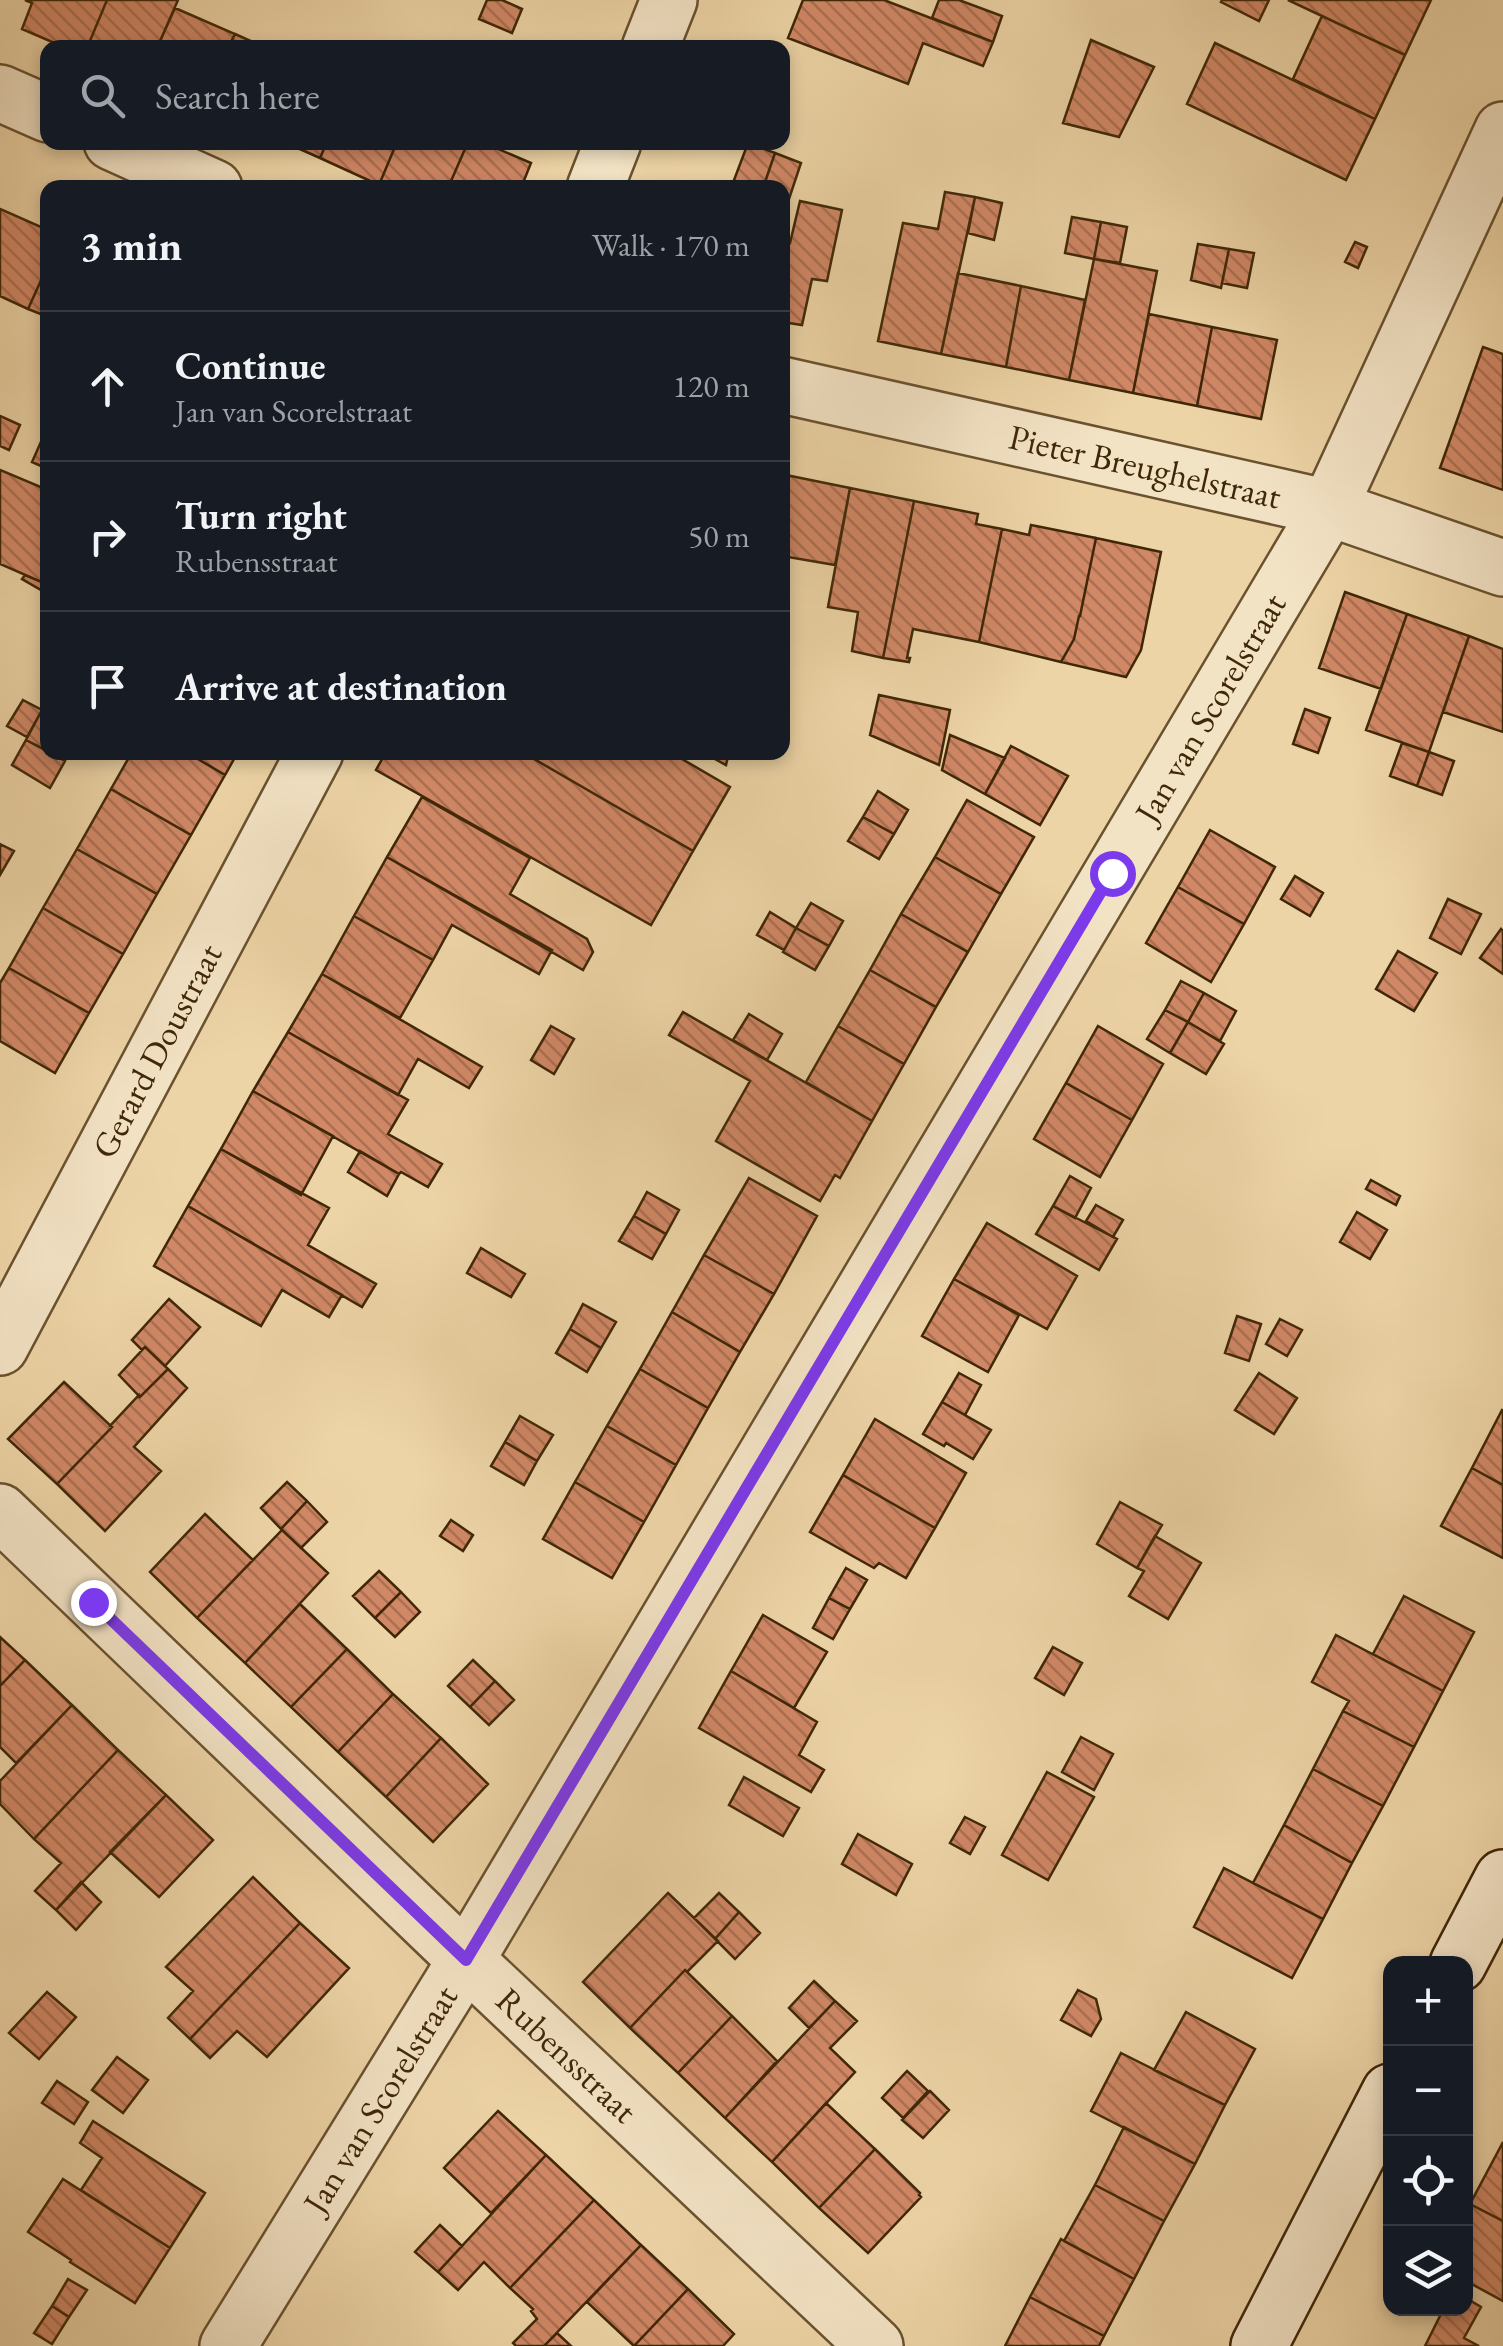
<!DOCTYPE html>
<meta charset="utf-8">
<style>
:root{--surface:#171b24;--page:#242831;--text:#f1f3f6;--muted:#9ea1a6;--line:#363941}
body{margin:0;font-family:"EB Garamond",serif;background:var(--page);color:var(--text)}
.controls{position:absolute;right:30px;bottom:30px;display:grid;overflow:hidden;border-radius:20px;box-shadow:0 5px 15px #0003}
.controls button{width:90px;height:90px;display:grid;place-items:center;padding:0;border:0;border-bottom:2px solid var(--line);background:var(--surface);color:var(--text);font:50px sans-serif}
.stop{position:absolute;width:30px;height:30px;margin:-22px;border:8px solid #7c3aed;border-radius:50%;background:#fff}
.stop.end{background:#7c3aed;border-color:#fff;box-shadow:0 2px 10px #0008}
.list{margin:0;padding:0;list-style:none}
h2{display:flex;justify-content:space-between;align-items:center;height:130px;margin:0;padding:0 40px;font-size:42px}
h2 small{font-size:32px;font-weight:400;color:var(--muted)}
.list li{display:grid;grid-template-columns:65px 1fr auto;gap:30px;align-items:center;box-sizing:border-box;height:150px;padding:0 40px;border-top:2px solid var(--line)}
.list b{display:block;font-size:38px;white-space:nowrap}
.list p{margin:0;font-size:32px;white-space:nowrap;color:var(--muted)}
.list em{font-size:32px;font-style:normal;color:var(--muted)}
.icon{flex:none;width:55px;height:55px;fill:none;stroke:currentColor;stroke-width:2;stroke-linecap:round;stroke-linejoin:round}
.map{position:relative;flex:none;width:1503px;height:2346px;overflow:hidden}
.search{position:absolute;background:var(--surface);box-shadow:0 5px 15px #0003;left:40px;top:40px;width:750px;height:110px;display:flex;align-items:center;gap:25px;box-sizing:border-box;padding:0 35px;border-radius:20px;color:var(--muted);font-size:38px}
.panel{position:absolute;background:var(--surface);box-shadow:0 5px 15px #0003;left:40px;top:180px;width:750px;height:580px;border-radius:20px}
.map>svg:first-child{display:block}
.building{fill:url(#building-back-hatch);stroke:#3f2707;stroke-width:2.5}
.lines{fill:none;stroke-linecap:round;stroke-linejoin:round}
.street-casing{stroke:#6a522f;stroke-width:60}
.secondary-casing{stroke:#3f2707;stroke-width:60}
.street{stroke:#f3e3c5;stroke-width:55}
.secondary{stroke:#f3e3c5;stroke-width:55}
.route{stroke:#7c3aed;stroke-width:12}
.labels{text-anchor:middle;stroke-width:10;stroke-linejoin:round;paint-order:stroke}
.street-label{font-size:35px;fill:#3f2707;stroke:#f3e3c5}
</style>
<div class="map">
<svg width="1503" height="2346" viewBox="0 0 1503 2346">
<defs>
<pattern id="building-back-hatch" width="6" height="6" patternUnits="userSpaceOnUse" patternTransform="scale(2.5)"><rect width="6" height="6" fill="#d18866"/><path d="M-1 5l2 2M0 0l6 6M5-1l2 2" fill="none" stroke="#ab6f52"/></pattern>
</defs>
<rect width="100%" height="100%" fill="#edd4a6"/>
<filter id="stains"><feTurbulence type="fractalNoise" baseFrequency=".002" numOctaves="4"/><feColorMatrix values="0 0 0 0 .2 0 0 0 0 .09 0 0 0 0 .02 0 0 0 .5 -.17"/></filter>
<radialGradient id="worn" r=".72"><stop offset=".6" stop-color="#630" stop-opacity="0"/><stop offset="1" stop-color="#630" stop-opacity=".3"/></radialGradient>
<path class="building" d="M25,0h82l-20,48h-21l-44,-19 10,-26z
M107,0h71l-21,48h-70z
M487,0h15l20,9 -10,24 -33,-14z
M803,0h81l109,42 -10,24 -60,-23 -15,41 -120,-46z
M939,0h20l43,16 -9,26 -61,-24z
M1222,0h47l-10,21 -38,-19z
M1288,0h143l-26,55z
M175,8l60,26 -7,14h-71z
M1322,16l83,39 -30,64 -82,-40z
M235,34l31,14h-38z
M1091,40l63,27 -35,70 -56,-14z
M1215,43l160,76 -29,61 -159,-76z
M284,142h43l-7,16z
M327,142h70l-18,43 -59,-27z
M397,142h71l-20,46h-63l-6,-3z
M468,142h14l49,21 -10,25h-73z
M748,143l27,10 -12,35h-32z
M775,153l26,10 -12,36 -7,-2v-9h-19z
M945,192l30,5 -34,157 -63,-13 25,-118 35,6z
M975,197l27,6 -8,37 -26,-7z
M800,201l42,9 -15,71 -15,-2 -10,46 -20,-3v-81l8,2z
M0,209l48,21v35l-20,44 -28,-13z
M1072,217l29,5 -7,37 -29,-6z
M1101,222l26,5 -7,36 -26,-4z
M1355,242l12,5 -9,21 -13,-6z
M1198,244l31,5 -8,39 -30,-8z
M1229,249l25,4 -7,35 -25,-5z
M1094,259l63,12 -24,122 -64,-13z
M48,265v52l-20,-8z
M958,273l63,13 -15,81 -65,-13z
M1021,286l64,14 -16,80 -63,-13z
M1149,314l63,13 -15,79 -64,-13z
M1212,327l65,13 -16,79 -64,-13z
M1483,347l20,7v136l-63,-22z
M0,416l20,9 -11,25 -9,-4z
M44,435l4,1v33l-16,-7z
M0,470l48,20 -2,94 -46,-20z
M786,475l64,13 -15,77 -53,-9v-62z
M850,488l64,13 -31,157 -31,-7 6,-39 -30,-5z
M914,501l64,13 -2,10 26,5 -23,113 -66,-13 -6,29h3l-1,4 -26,-4z
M1031,525l65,13 -16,78h-1l-5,23 -13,23 -82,-20 23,-113 27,6z
M1096,538l65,14 -20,98 -15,27 -65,-15 13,-23 5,-23h1z
M25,575l21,9 2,-3v13l-26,-15z
M1345,592l62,22 -26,75 -62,-21z
M1407,614l62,22 -40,116 -63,-22z
M1469,636l34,13v83l-60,-20z
M879,695l71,15 -11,55 -69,-30z
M23,700l19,10 -15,27 -20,-11z
M1305,709l25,9 -12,35 -25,-9z
M42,710l6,4v37l-22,-11z
M950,735l55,23 -20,36 -43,-24z
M26,740l39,21 -15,27 -38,-23z
M1402,743l27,9 -12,34 -27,-10z
M1011,746l57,30 -28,49 -55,-31z
M132,752h54l39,23 -34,60 -80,-46z
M186,752h52l-13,23z
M386,752h136l171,99 -42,74 -275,-155z
M522,752h148l60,35 -37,64z
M702,752h27l-3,13z
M1429,752l25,9 -12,34 -25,-9z
M111,789l80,46 -34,59 -80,-45z
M878,791l30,19 -14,24 -31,-17z
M422,797l108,61 -20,36 77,45 6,13 -10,18 -196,-113z
M967,800l67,37 -33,57 -66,-37z
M863,817l31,17 -15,25 -31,-18z
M1210,830l65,37 -31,57 -66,-37z
M0,844l14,7 -14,24z
M77,849l80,45 -34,60 -80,-46z
M387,857l165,93 -13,24 -87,-49 -19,35 -79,-44z
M935,857l66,37 -33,58 -67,-38z
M1295,876l28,17 -13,23 -29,-17z
M1178,887l66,37 -33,58 -65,-39z
M1448,899l33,15 -20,40 -31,-16z
M811,903l32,18 -14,25 -33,-18z
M43,908l80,46 -34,59 -80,-45z
M770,912l26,16 -12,22 -27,-15z
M901,914l67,38 -32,55 -66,-37z
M354,916l79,44 -33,58 -78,-44z
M796,928l33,18 -14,24 -32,-18z
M1501,929l2,2v43l-23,-16z
M1398,951l39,22 -23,38 -38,-22z
M9,968l80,45 -34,60 -55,-32v-58z
M870,970l66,37 -32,57 -66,-38z
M322,974l160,93 -13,21 -51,-29 -20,36 -110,-63z
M1181,981l23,12 -16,29 -23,-12z
M1204,993l32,18 -16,30 -32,-19z
M1165,1010l23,12 -18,31 -23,-14z
M683,1012l189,109 -32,57 -5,-3 -15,26 -104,-60 34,-60 -81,-46z
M749,1014l33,20 -15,26 -34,-20z
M1188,1022l36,22 -18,30 -36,-21z
M551,1026l23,13 -20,35 -23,-14z
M838,1026l66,38 -32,57 -66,-39z
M1098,1026l65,38 -31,56 -66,-37z
M288,1032l120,68 -20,34 54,30 -14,23 -27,-15 -2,2 -146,-83z
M1066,1083l66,37 -32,57 -66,-38z
M253,1091l80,45 -32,59 -80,-46z
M221,1149l108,59 -21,37 68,39 -14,23 -174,-101z
M360,1151l39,23 -12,22 -39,-24z
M1070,1176l21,12 -16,30 -22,-12z
M749,1178l68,38 -43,78 -70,-39z
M1371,1180l29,16 -4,9 -30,-16z
M647,1192l32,18 -13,24 -32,-18z
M1096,1205l27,15 -10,17 -27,-16z
M188,1206l154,89 -13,22 -47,-27 -21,36 -107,-60z
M1053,1206l64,33 -18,31 -63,-36z
M1357,1212l30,18 -17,29 -30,-17z
M634,1216l32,18 -14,25 -33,-18z
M987,1223l90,53 -30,53 -93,-50z
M481,1248l44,26 -14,23 -44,-24z
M704,1255l70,39 -34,58 -68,-40z
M954,1279l65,36 -31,57 -66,-36z
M169,1299l31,28 -35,39 -20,-19 -3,3 -10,-10z
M583,1304l33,18 -15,26 -31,-19z
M672,1312l68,40 -32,56 -68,-39z
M1237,1316l24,8 -12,37 -24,-8z
M1280,1319l22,11 -15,26 -21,-12z
M570,1329l31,19 -14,24 -31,-19z
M145,1347l23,22 -28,28 -21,-22z
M168,1369l19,19 -53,59 27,24 -56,60 -48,-47 55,-57 -2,-1 29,-31 1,2z
M640,1369l68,39 -32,57 -69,-39z
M959,1373l22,12 -16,30 -23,-13z
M1259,1373l38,25 -23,36 -39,-24z
M64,1382l48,45 -55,57 -49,-45z
M942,1402l49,28 -18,29 -27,-16 -2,3 -21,-12z
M1502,1410h1v75l-31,-17z
M520,1416l33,19 -16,26 -32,-19z
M875,1419l91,54 -31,55 -92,-53z
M607,1426l69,39 -32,57 -69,-40z
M505,1442l32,19 -13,24 -33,-19z
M1472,1468l31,17v73l-62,-32z
M843,1475l92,53 -29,50 -27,-15 -5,5 -64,-36z
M287,1482l20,19 -26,28 -20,-21z
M575,1482l69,40 -32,56 -69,-39z
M307,1501l20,21 -26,26 -20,-19z
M1120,1502l42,23 -25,43 -40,-24z
M205,1514l48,46 -56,58 -47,-46z
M451,1520l22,15 -10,16 -23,-15z
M282,1530l46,43 -83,90 -48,-45z
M1155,1536l46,27 -33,56 -39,-23 15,-25 -7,-3z
M846,1568l21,12 -17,29 -21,-11z
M379,1571l22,21 -26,26 -22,-22z
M401,1592l19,20 -25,25 -20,-19z
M1404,1596l70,36 -31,59 -70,-37z
M829,1598l21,11 -17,30 -20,-11z
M300,1604l47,45 -56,58 -46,-44z
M763,1615l64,37 -33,56 -63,-37z
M1336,1635l107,56 -29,56 -71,-36 6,-10 -37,-19z
M0,1637l25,23 -25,26z
M1053,1647l29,16 -18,32 -29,-17z
M347,1649l46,45 -55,58 -47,-45z
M25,1660l47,45 -56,58 -16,-16v-61z
M473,1660l22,21 -25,26 -22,-21z
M731,1671l86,51 -18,33 25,15 -13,22 -112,-64z
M495,1681l19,19 -25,25 -19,-18z
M393,1694l48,44 -55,59 -48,-45z
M72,1705l46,45 -84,89 -34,-35v-23z
M1343,1711l71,36 -31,59 -70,-37z
M1081,1737l32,17 -19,36 -32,-18z
M441,1738l47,46 -55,58 -47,-45z
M118,1750l48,45 -110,115 -21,-19 26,-28 -27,-24z
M1313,1769l70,37 -31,57 -68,-38z
M1047,1772l47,25 -46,83 -46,-25z
M744,1777l55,31 -16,28 -54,-31z
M166,1795l47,45 -54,57 -49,-45z
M965,1817l20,10 -15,27 -20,-11z
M1284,1825l68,38 -29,56 -70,-36z
M858,1834l54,30 -16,31 -54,-31z
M1224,1868l99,51 -31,59 -98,-51z
M253,1877l47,46 -110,116 -22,-21 25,-27 -27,-24z
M81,1882l20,20 -25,28 -20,-20z
M668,1893l50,48 -31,31 -2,-2 -55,58 -47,-46z
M719,1893l20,19 -24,27 -21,-21z
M739,1912l21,21 -25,26 -20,-20z
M300,1923l49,45 -82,89 -30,-26 -27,27 -20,-19z
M685,1970l47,46 -54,57 -48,-45z
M814,1981l21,20 -26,27 -20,-20z
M1078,1990l18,9 5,20 -10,17 -30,-16z
M47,1992l29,25 -37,42 -30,-26z
M835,2001l22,20 -27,27 25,24 -83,90 -47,-44z
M1186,2012l69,37 -30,56 -71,-35z
M732,2016l45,45 -52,57 -47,-45z
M1121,2053l104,52 -30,59 -104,-53z
M117,2057l31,23 -25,33 -31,-23z
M907,2071l21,20 -25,27 -21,-20z
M57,2081l31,21 -14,22 -32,-21z
M930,2091l19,19 -26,28 -21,-18z
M826,2103l49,46 -56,59 -47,-46z
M498,2111l48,44 -55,58 -47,-45z
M93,2121l112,72 -35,55 -89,-58 21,-32 -22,-15z
M1124,2127l71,37 -31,57 -69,-36z
M1503,2142v79l-33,-17z
M875,2149l45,44 -1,2 2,2 -53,56 -49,-45z
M546,2155l48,45 -84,88 -26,-26 -26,28 -20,-18z
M63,2179l107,69 -35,55 -65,-41 1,-2 -43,-28z
M1095,2185l69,36 -30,58 -70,-38z
M594,2200l47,45 -97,101h-28l-3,-3 24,-24 -6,-8 2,-2 -23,-21z
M1470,2204l33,17v80l-37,-20v-68z
M440,2225l22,21 -24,26 -23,-20z
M1061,2239l73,40 -30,57 -74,-39z
M641,2245l47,44 -54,57 -47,-44z
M68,2279l19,11 -18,27 -17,-11z
M688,2289l46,45 -11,12h-89z
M1030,2297l74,39 -5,10h-94z
M1466,2298l15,9 -17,31 15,8h-54l19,-38h22z
M52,2306l17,11 -17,27 -18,-11z
M557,2333l14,13h-27z"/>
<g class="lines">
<g class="street-casing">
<g id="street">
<path d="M650,48l19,-48"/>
<path d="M0,93l48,21"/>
<path d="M112,142l102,46"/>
<path d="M595,188l18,-46"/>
<path id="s1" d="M782,385l547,123 174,60"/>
<path id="s2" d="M0,1347l315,-595"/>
<path id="s3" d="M0,1512l466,448 409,386"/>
<path id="s4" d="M228,2346l238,-386 863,-1452 174,-378"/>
</g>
</g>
<g class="secondary-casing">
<path id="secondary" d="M1458,1964l45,-86
M1259,2346l131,-254"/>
</g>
<use href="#street" class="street"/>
<use href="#secondary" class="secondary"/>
</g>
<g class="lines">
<path class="route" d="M93,1602l373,358 646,-1087"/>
</g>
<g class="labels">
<g class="street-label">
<text dy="12" stroke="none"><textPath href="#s1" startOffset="372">Pieter Breughelstraat</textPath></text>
<text dy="12" stroke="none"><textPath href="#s4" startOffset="1910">Jan van Scorelstraat</textPath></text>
<text dy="12" stroke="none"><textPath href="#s2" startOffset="335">Gerard Doustraat</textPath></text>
<text dy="12" stroke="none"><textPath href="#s3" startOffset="785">Rubensstraat</textPath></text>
<text dy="12" stroke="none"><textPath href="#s4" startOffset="290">Jan van Scorelstraat</textPath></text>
</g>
</g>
<rect width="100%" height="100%" filter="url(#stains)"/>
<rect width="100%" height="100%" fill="url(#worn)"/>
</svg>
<div class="controls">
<button>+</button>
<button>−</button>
<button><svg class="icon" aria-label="locate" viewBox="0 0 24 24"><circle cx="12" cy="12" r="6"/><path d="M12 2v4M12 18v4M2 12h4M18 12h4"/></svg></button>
<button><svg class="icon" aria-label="layers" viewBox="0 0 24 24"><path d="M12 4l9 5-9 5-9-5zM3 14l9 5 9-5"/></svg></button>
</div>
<div class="stop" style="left:1112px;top:873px"></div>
<div class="stop end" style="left:93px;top:1602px"></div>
<div class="search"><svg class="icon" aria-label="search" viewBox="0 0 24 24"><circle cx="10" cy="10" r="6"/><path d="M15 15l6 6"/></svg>Search here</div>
<section class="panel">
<h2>3 min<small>Walk · 170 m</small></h2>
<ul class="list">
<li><svg class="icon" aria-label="ahead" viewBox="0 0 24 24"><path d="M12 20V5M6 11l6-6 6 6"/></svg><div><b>Continue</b><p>Jan van Scorelstraat</p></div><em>120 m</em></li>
<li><svg class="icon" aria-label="right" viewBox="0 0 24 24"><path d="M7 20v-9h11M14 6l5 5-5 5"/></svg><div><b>Turn right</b><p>Rubensstraat</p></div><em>50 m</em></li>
<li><svg class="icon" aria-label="arrive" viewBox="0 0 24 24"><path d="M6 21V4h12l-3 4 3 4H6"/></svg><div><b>Arrive at destination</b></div></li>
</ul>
</section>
</div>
